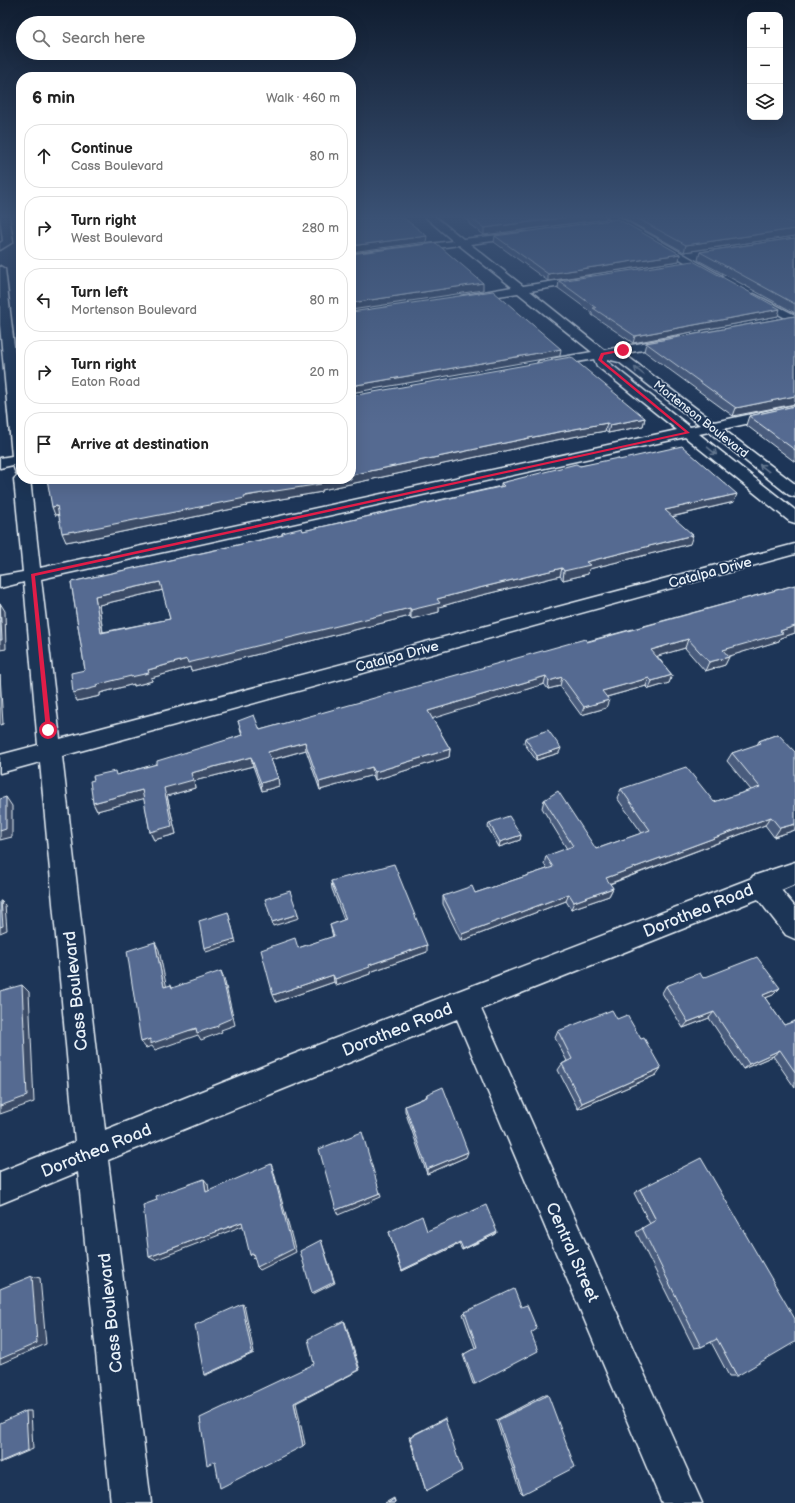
<!DOCTYPE html>
<meta charset="utf-8">
<style>
:root{--surface:#fff;--page:#f6f6f6;--text:#222;--muted:#767676;--line:#e0e0e0}
body{margin:0;font-family:"Balsamiq Sans",sans-serif;background:var(--page);color:var(--text)}
.controls{position:absolute;right:12px;top:12px;display:grid;overflow:hidden;border-radius:8px;box-shadow:0 4px 16px #0002}
.controls button{width:36px;height:36px;display:grid;place-items:center;padding:0;border:0;border-bottom:1px solid var(--line);background:var(--surface);color:var(--text);font:20px sans-serif}
.stop{position:absolute;width:12px;height:12px;margin:-9px;border:3px solid #e11d48;border-radius:50%;background:#fff}
.stop.end{background:#e11d48;border-color:#fff;box-shadow:0 1px 4px #0008}
.list{margin:0;padding:0;list-style:none}
h2{display:flex;justify-content:space-between;align-items:center;height:52px;margin:0;padding:0 16px;font-size:17px}
h2 small{font-size:13px;font-weight:400;color:var(--muted)}
.list li{display:grid;grid-template-columns:26px 1fr auto;gap:12px;align-items:center;box-sizing:border-box;height:64px;margin:0 8px 8px;padding:0 8px;border:1px solid var(--line);border-radius:16px}
.list b{display:block;font-size:15px;white-space:nowrap}
.list p{margin:0;font-size:13px;white-space:nowrap;color:var(--muted)}
.list em{font-size:13px;font-style:normal;color:var(--muted)}
.icon{flex:none;width:22px;height:22px;fill:none;stroke:currentColor;stroke-width:2;stroke-linecap:round;stroke-linejoin:round}
.map{position:relative;flex:none;width:795px;height:1503px;overflow:hidden}
.search{position:absolute;background:var(--surface);box-shadow:0 4px 16px #0002;left:16px;top:16px;width:340px;height:44px;display:flex;align-items:center;gap:10px;box-sizing:border-box;padding:0 14px;border-radius:22px;color:var(--muted);font-size:15px}
.panel{position:absolute;background:var(--surface);box-shadow:0 4px 16px #0002;left:16px;top:72px;width:340px;height:412px;border-radius:16px}
.map>svg:first-child{display:block}
.lines{fill:none;stroke-linecap:round;stroke-linejoin:round}
.minor-casing{stroke:#e8f1f8;stroke-width:3}
.minor{fill:#1d3557;fill-rule:evenodd}
.wall{fill:#485c7d;stroke:#e8f1f8;fill-rule:evenodd}
.shaded-wall{fill:#3b4b66;stroke:#e8f1f8}
.building{fill:#546b91;stroke:#e8f1f8;fill-rule:evenodd}
.oneway{stroke:#64778f}
.route{fill:#e11d48}
.labels{text-anchor:middle;stroke-width:3.5;stroke-linejoin:round;paint-order:stroke}
.far-street-label{font-size:12px;fill:#e8f1f8;stroke:#1d3557}
.street-label{font-size:14px;fill:#e8f1f8;stroke:#1d3557}
.near-street-label{font-size:17px;fill:#e8f1f8;stroke:#1d3557}
</style>
<div class="map">
<svg width="795" height="1503" viewBox="0 0 795 1503">
<rect width="100%" height="100%" fill="#1d3557"/>
<filter id="ink" filterUnits="userSpaceOnUse"><feTurbulence type="fractalNoise" baseFrequency=".025" numOctaves="2"/><feDisplacementMap in="SourceGraphic" scale="8" xChannelSelector="R" yChannelSelector="G"/><feConvolveMatrix kernelMatrix="1 2 1 2 8 2 1 2 1" color-interpolation-filters="sRGB"/></filter>
<g filter="url(#ink)">
<g class="lines">
<g class="minor-casing">
<path id="minor" d="M0,215h9l4,27 -13,8v-7l3,-2z
M423,215h10l30,24 64,-7v4l-3,1 -54,7 53,42 64,-10 4,1 1,2 -5,3 -57,9 74,59 71,-13 4,1 2,3 -2,3 -60,10 8,2 87,66 81,-17v8l-72,16 72,55v13l-6,-2 -80,-63 -10,2 96,76v13l-6,-2 -104,-84 -644,142 19,160 735,-195v10l-733,202 43,374 174,-70 473,-182 1,-2 42,-14v22l-14,6 14,17v32l-9,-4 -28,-36 -277,110 221,494h-40l-205,-484 -349,141 43,343h-40l-33,-331 -78,32v-32l75,-30 -35,-380 -40,11v-18l38,-10 -14,-163 -24,6v-12l23,-4 -9,-93 3,-3 4,-1v4h9l10,89 637,-138 -80,-64 -3,-7 -51,9 -4,-1 -2,-3 2,-3 53,-9 -74,-59 -53,8 -4,-1 -2,-2 2,-2 51,-9 -53,-42 -108,15v-6l102,-13zM607,359l12,3 81,63 -10,2 -83,-66z
M603,215h12l107,61 -5,3 -4,-1z
M795,216v6h-2l2,1v6l-18,-8 2,-2z
M0,266l5,3 16,136v70l-5,-2 -3,-8 -13,3v-10l12,-2 -12,-131z
M754,294l41,21v8l-45,-24 -2,-2z"/>
</g>
<use href="#minor" class="minor"/>
</g>
<path class="wall" d="M460,215h146v4l-122,16 -15,-11v-2z
M618,215h125l-18,3 2,1 68,5v12l-111,16z
M495,236l185,18 -1,7 -131,20 -54,-39z
M795,238v75l-97,-53 2,-8z
M559,281l219,35 -145,27 -41,-28v-2l-34,-25z
M795,316l-62,100 -89,-65 2,-8z
M351,396l294,22 -2,8 -35,7 -3,-2 -54,10 -229,49v2l-76,13 1,1 -169,35 -1,-1 -11,2 -7,-27h-4z
M795,406v56l-49,-37 3,-9z
M619,460l115,42 -62,15 18,27 -101,25 -1,5 -25,6 -3,-4 -90,22 -31,9v5l-28,7 -1,-3 -219,55 -1,-4 -39,11 1,3 -18,5v-2l-34,9v3l-23,5 8,-31 -14,-88 211,-47v-2l21,-2 198,-45v-3l79,-17zM163,590l7,29 -67,13 -4,-27z
M795,585v48l-15,5 -1,3 -50,15 -4,9 -20,6 -20,-23 -28,8 15,19 -3,8 -20,6 -3,-3 -39,11 -1,11 -25,7 -21,-29 -12,3 -4,-5 -112,34 18,31 -1,8 -74,23 -2,-5 -53,15 -14,-40 -35,10 7,18 1,8 -17,5 -9,-25 -59,15 1,7 -28,8 9,38 -22,6 -4,-8 -6,-34 -47,13 -4,-8 24,-28 40,-11 85,-29 -4,-14 22,9z
M778,734l17,96 -21,7 -9,-12 -155,59 3,4 -4,8 -38,13 -5,-8 -105,40 -18,-37v-8l32,-3 72,-24 -3,-5 2,-8 21,-7 -25,-41 2,-8 52,49 46,-16 -25,-35 4,-9 93,13 37,-12 -24,-29 5,-8 25,-8 2,-4z
M525,738l34,15 -23,7 -12,-17z
M489,823l32,12 -1,5 -21,7 -11,-20z
M331,881l96,71 -57,20v2l-34,12 -2,-4 -58,20 22,-54 35,-11 -3,-12 14,-5 -12,-31z
M703,978l77,10 -7,7 -8,3 19,27 11,-4v67l-22,-32 -30,13 -34,-51 -26,10 -21,-35 4,-7z
M617,1019l24,20 15,36 -78,34 -20,-39 4,-6 5,-3 -12,-23 3,-7z
M427,1094l39,63 -39,17 -22,-63v-5l21,-9z
M640,1189l97,187h-8l-18,-34 -10,5 -7,1 -58,-116 14,-8 -16,-31z
M427,1231l70,1 -1,2 -34,16 -3,-6 -57,27 -13,-39z
M465,1312l66,21 -56,51h-2l-10,-29 12,-7 -12,-34z
M544,1395h4l-25,99 -3,-3 -24,-71z
M445,1418v1l-19,72 -17,-54z
M394,1498l1,5h-10z"/>
<path class="shaded-wall" d="M584,215h22v4l-122,16v-7z
M722,215h21l-18,3 -5,5z
M795,229v7l-111,16 2,-7z
M427,236l-1,6 -75,10v-6z
M680,254l-1,7 -131,20v-7z
M483,283v7l-132,20v-7z
M780,309l-2,7 -145,27 2,-7z
M561,349l-1,7 -209,37v-7z
M795,396v8l-62,12 3,-8z
M645,418l-2,8 -35,7 2,-8z
M607,423l-2,8 -54,10 -229,49v2l-76,13 1,1 -169,35 -1,-1 -11,2 -4,-9 270,-54h19v-4l202,-42z
M737,494l-3,8 -72,17 3,-9z
M57,506l3,8 -5,1 -3,-8z
M693,535l-3,9 -101,25 -1,5 -25,6 1,-9 22,-9z
M562,568l-2,8 -90,22 -31,9v5l-28,7v-9l26,-11 34,-9z
M160,582l3,8 -64,15 5,36 -3,-8 -6,-37z
M0,603l5,8 1,38 -6,1z
M410,608v8l-219,55 -1,-4 -39,11 1,3 -18,5v-2l-34,9v3l-23,5 -4,-8 23,-8 91,-26z
M795,626v7l-15,5 -1,3 -59,18 3,-9z
M688,639l-3,9 -37,11 3,-9z
M729,657l-4,8 -20,6 4,-9z
M0,675l3,49 -3,1z
M672,675l-3,8 -20,6 3,-8z
M546,676l-2,8 -116,36v-9z
M562,677l-2,9 -12,3 1,-8z
M649,678l-3,8 -47,13 3,-8z
M609,700l-3,8 -25,7 3,-8z
M305,742l1,8 -36,10 -2,-8z
M561,748l-2,5 -23,7 1,-4z
M450,749l-1,8 -74,23v-8z
M251,757l2,9 -59,15 1,7 -28,8 9,38 -22,6 -4,-8 14,-44 27,-15z
M372,767l1,8 -53,15 -1,-8z
M278,778l1,8 -17,5 -1,-8z
M142,790l4,8 -49,13 -4,-8z
M6,797l6,9v31l-12,3v-9z
M771,817l-6,8 -162,61 3,-8z
M795,824v6l-21,7 6,-9z
M521,835l-1,5 -21,7 1,-5z
M613,888l-4,8 -38,13 3,-7z
M569,894l-3,7 -105,40 1,-7z
M1,901l4,4 2,25 -7,3z
M228,912l8,31 -30,9 -2,-4z
M298,914l1,4 -26,8 -1,-4z
M155,942l4,8 9,44 -4,-7z
M427,945v7l-57,20v2l-34,12 -1,-7 34,-14z
M221,971l3,7 11,47 -14,5 1,2 -21,8 -3,-5 -43,15 -3,-4 -6,2 -5,-6 9,-3 68,-15z
M333,975l1,7 -58,20 -3,-7z
M22,985l7,7 5,110 -34,12v-8z
M780,988l-7,7 -16,6 6,-6z
M714,1012l-5,6 -26,10 5,-6z
M780,1050l-7,6 -30,13 6,-5z
M661,1068l-5,7 -78,34 4,-6z
M468,1152l-2,5 -39,17v-5z
M271,1164l2,5 23,83 -36,18 -3,-3z
M204,1179l4,5 2,13 -4,-5z
M380,1193l1,4 -43,18 -2,-5z
M242,1222l3,3 -90,35 -6,-3z
M497,1232l-1,2 -34,16 1,-1z
M321,1240l14,43 -22,11 -1,-1z
M460,1242l-1,2 -57,27v-1z
M253,1253l4,3 -4,2 -3,-3z
M32,1276l8,2 6,66 -46,20v-5z
M242,1304l2,1 10,48 -48,22h-2z
M344,1321l1,1 15,48 -64,33 9,41 -2,2 -9,-43z
M26,1411h5l2,38 -33,14v-1z"/>
<path class="building" d="M351,215h49l27,21 -76,10z
M470,215h114l-100,13 -15,-11h3z
M631,215h91l5,4 28,-4h6l20,3 14,6v5l-109,16z
M618,219l62,35 -132,20 -53,-38z
M795,238v66l-95,-52z
M436,243l47,40 -132,20v-49z
M693,261l87,48 -145,27 -42,-28h3l-37,-27z
M493,291l68,58 -210,37v-74z
M795,316v80l-59,12 -90,-65z
M571,357l74,61 -35,7 -3,-2 -54,10 -202,42v-79z
M795,406v44l-46,-34z
M682,446l55,48 -72,16 28,25 -107,27 4,3 -26,6 -2,-3 -91,22 -34,9 3,4 -29,7 -1,-2 -222,55 -1,-4 -39,11 1,3 -18,4v-1l-35,9 1,2 -24,6 -2,-20 14,-3 -14,-88 212,-47 -1,-2 20,-5 1,3 201,-45 -3,-3 75,-19 4,2 38,-8 1,2zM160,582l10,37 -69,14 -6,-37z
M47,479h285l-12,3 1,2 -77,12 1,2 -171,34v-1l-12,2 -5,-27 -5,1z
M795,585v41l-15,5 3,2 -60,17 6,7 -20,5 -21,-23 -37,11 21,25 -20,6 -3,-3 -47,13 7,9 -25,7 -22,-30 -13,4 -3,-5 -118,35 22,38 -75,23 -3,-5 -53,15 -14,-40 -37,10 10,26 -17,5 -10,-26 -60,16 2,7 -29,8 8,38 -22,6 -8,-42 -49,13 -3,-22 4,-1 -1,-4 22,-5 1,4 41,-11v-3l86,-26 -5,-14 16,-6 6,15 325,-91 2,3z
M0,603l2,37h-2z
M548,730l13,18 -24,8 -12,-18z
M778,734l17,18v72l-15,4 -9,-11 -165,61 7,10 -39,14 -5,-8 -107,40 -19,-38 29,-10 3,7 78,-26 -7,-11 27,-10 -29,-46 14,-9 38,58 54,-19 -29,-41 65,-22 28,35 46,-15 -28,-34 29,-10 -2,-2z
M6,797v32l-6,2v-32z
M509,816l12,19 -21,7 -11,-19z
M394,864l33,81 -58,20 1,2 -35,12 -2,-4 -60,20 -12,-45 34,-12 3,10 36,-12 -4,-11 16,-6 -15,-38z
M290,891l8,23 -26,8 -7,-23z
M0,901h1l2,25 -3,1z
M228,912l7,27 -31,9 -5,-27z
M155,942l9,45 7,-2 1,3 49,-17 11,47 -14,6v2l-21,7 -1,-5 -46,16v-5l-9,3 -14,-91z
M757,957l23,31 -17,7 21,30 11,-4v51l-15,-22 -31,14 -35,-52 -26,10 -22,-36 34,-13 3,5z
M22,985l5,111 -27,10v-115z
M612,1010l5,9 10,-4 14,24 3,-1 17,30 -79,35 -20,-39 10,-5 -14,-28z
M443,1087l25,65 -41,17 -22,-63 22,-9v-3z
M362,1132l18,61 -44,17 -17,-61z
M701,1158l94,161v23l-58,34 -20,-37 -16,8 -59,-119 14,-8 -16,-31z
M271,1164l22,85 -36,18 -4,-14 -3,2 -8,-33 -93,35 -6,-52 14,-5 -1,-4 48,-17 2,13z
M486,1205l11,27 -34,17 -3,-7 -58,28 -13,-38 33,-16 5,15z
M321,1240l13,42 -22,11 -12,-42z
M32,1276l5,67 -37,16v-70z
M514,1289l7,18 6,-2 10,24 -6,4 7,18 -63,33 -11,-30 13,-7 -12,-35z
M242,1304l10,49 -48,22 -9,-50z
M344,1321l15,49 -65,33 9,43 -83,42 -5,-27 -8,4 -7,-47 114,-54 -6,-25z
M548,1395l27,72 -52,27 -25,-74z
M26,1411l2,39 -28,12v-39z
M445,1419l17,52 -36,20 -16,-54z
M394,1499l1,4h-7z"/>
<defs><path id="oneway-shaft" d="M-6 0H5M1.5-3L5.5 0L1.5 3" fill="none" stroke-width="1.6" stroke-linecap="round" stroke-linejoin="round"/></defs>
<g class="oneway">
<use href="#oneway-shaft" transform="translate(639 371) rotate(-142)"/>
<use href="#oneway-shaft" transform="translate(712 451) rotate(39)"/>
<use href="#oneway-shaft" transform="translate(764 468) rotate(-142)"/>
</g>
</g>
<linearGradient id="sky" x2="0" y2="1"><stop stop-color="#101d30"/><stop offset="0.51" stop-color="#3a5174"/><stop offset="1" stop-color="#3a5174" stop-opacity="0"/></linearGradient>
<rect width="795" height="425" fill="url(#sky)"/>
<path class="route" d="M624,349v2l-20,4 -2,5 88,73 -655,143 16,154 -5,1 -15,-157 654,-142 -87,-72 3,-7z"/>
<g class="labels">
<g class="far-street-label">
<text transform="translate(701 419) rotate(38)" y="4">Mortenson Boulevard</text>
</g>
<g class="street-label">
<text transform="translate(710 572) rotate(-15)" y="5">Catalpa Drive</text>
<text transform="translate(397 656) rotate(-15)" y="5">Catalpa Drive</text>
</g>
<g class="near-street-label">
<text transform="translate(698 910) rotate(-22)" y="6">Dorothea Road</text>
<text transform="translate(75 991) rotate(-96)" y="6">Cass Boulevard</text>
<text transform="translate(397 1029) rotate(-22)" y="6">Dorothea Road</text>
<text transform="translate(96 1150) rotate(-22)" y="6">Dorothea Road</text>
<text transform="translate(573 1252) rotate(66)" y="6">Central Street</text>
<text transform="translate(110 1313) rotate(-96)" y="6">Cass Boulevard</text>
</g>
</g>
</svg>
<div class="controls">
<button>+</button>
<button>−</button>
<button><svg class="icon" aria-label="layers" viewBox="0 0 24 24"><path d="M12 4l9 5-9 5-9-5zM3 14l9 5 9-5"/></svg></button>
</div>
<div class="stop" style="left:48px;top:730px"></div>
<div class="stop end" style="left:623px;top:350px"></div>
<div class="search"><svg class="icon" aria-label="search" viewBox="0 0 24 24"><circle cx="10" cy="10" r="6"/><path d="M15 15l6 6"/></svg>Search here</div>
<section class="panel">
<h2>6 min<small>Walk · 460 m</small></h2>
<ul class="list">
<li><svg class="icon" aria-label="ahead" viewBox="0 0 24 24"><path d="M12 20V5M6 11l6-6 6 6"/></svg><div><b>Continue</b><p>Cass Boulevard</p></div><em>80 m</em></li>
<li><svg class="icon" aria-label="right" viewBox="0 0 24 24"><path d="M7 20v-9h11M14 6l5 5-5 5"/></svg><div><b>Turn right</b><p>West Boulevard</p></div><em>280 m</em></li>
<li><svg class="icon" aria-label="left" viewBox="0 0 24 24"><path d="M17 20v-9H6M10 6l-5 5 5 5"/></svg><div><b>Turn left</b><p>Mortenson Boulevard</p></div><em>80 m</em></li>
<li><svg class="icon" aria-label="right" viewBox="0 0 24 24"><path d="M7 20v-9h11M14 6l5 5-5 5"/></svg><div><b>Turn right</b><p>Eaton Road</p></div><em>20 m</em></li>
<li><svg class="icon" aria-label="arrive" viewBox="0 0 24 24"><path d="M6 21V4h12l-3 4 3 4H6"/></svg><div><b>Arrive at destination</b></div></li>
</ul>
</section>
</div>
